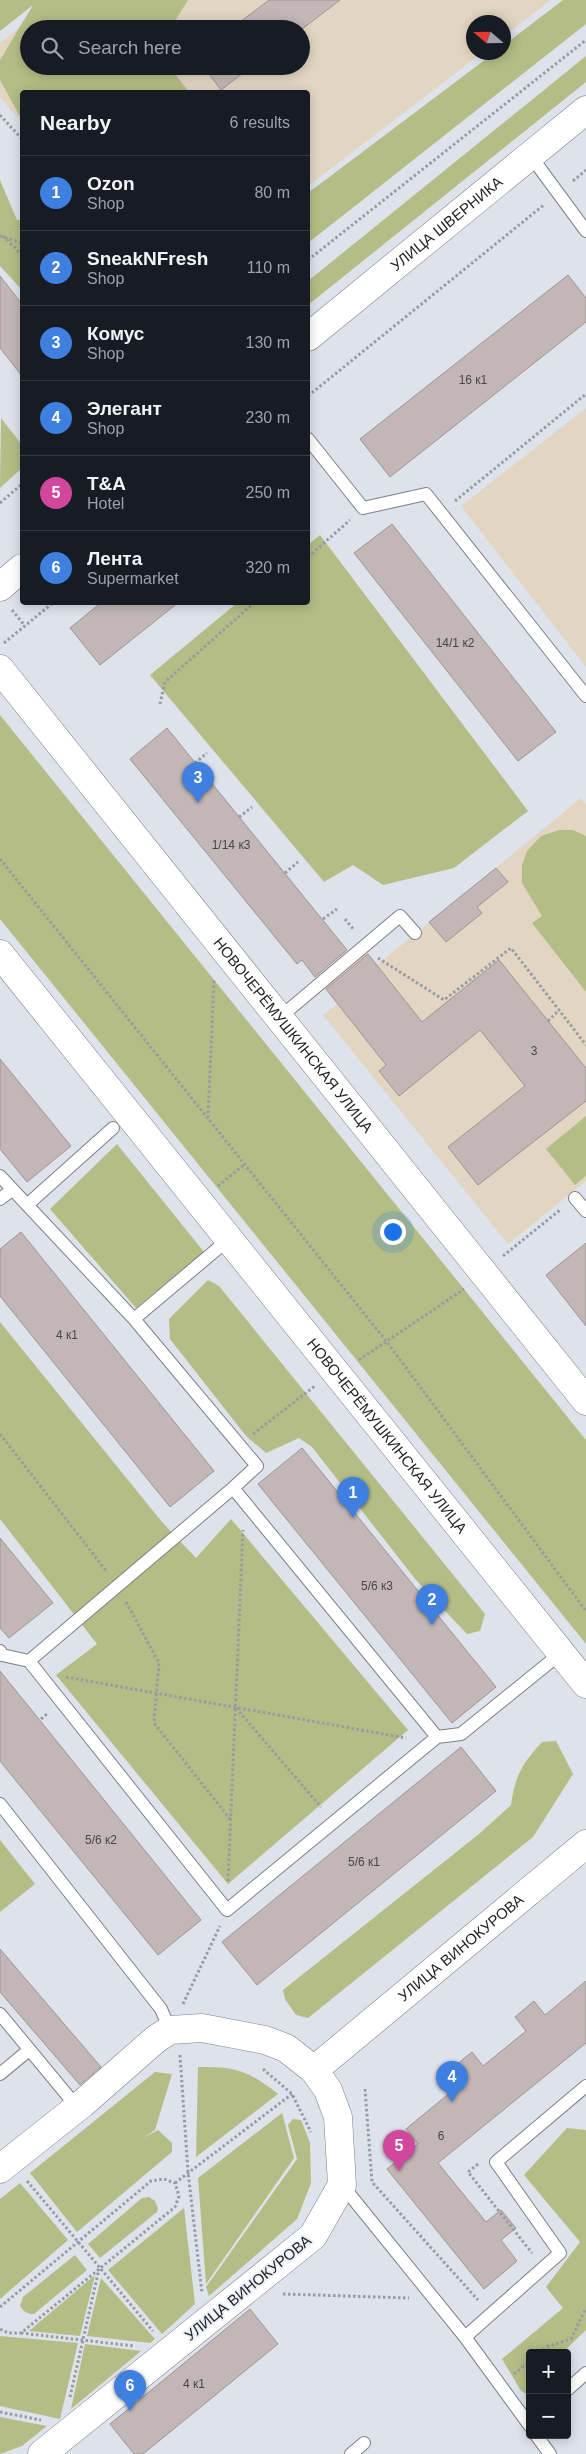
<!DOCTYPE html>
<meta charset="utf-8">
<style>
:root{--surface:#171b24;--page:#20242c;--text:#f1f3f6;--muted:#9ea1a6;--line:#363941;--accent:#2563eb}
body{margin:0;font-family:Arial,sans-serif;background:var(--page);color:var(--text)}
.controls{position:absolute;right:15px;bottom:15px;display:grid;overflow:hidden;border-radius:5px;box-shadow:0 2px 12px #0003}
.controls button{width:45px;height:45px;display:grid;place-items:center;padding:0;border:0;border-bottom:1px solid var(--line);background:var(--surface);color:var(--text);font:25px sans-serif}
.compass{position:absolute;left:466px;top:15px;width:45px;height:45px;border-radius:50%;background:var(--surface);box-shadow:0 2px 12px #0003;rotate:290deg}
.you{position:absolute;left:392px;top:1231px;width:18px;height:18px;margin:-12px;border:4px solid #fff;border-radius:50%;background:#1a73e8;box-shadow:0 0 0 8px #1a73e833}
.badge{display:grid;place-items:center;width:32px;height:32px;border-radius:50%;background:var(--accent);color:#fff;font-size:16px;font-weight:700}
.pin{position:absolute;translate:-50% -41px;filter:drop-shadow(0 1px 2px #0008)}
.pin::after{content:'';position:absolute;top:26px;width:18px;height:15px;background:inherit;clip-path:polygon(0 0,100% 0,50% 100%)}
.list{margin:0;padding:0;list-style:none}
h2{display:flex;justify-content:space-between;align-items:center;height:65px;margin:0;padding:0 20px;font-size:21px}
h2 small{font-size:16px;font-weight:400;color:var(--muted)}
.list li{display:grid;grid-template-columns:32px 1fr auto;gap:15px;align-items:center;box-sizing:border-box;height:75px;padding:0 20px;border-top:1px solid var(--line)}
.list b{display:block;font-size:19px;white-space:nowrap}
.list p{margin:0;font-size:16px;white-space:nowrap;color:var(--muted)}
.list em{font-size:16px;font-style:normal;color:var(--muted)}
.icon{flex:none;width:28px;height:28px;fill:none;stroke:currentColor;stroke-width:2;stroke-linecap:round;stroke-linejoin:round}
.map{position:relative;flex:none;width:586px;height:2454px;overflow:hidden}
.search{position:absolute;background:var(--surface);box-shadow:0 2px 12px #0003;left:20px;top:20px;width:290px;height:55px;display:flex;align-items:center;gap:12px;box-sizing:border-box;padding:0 18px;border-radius:28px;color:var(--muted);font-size:19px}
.panel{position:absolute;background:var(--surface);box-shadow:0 2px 12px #0003;left:20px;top:90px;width:290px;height:515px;border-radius:5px}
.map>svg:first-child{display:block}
.education{fill:#e2d6c2;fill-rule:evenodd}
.green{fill:#b4bd85}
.building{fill:#c2b7b6;stroke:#9e9493}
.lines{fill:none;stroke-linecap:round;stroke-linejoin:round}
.lane-casing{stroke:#7d8088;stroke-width:14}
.secondary-casing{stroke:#7d8088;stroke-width:29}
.path{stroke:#989ba2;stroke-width:3;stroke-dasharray:2.5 2.5;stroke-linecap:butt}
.lane{stroke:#fff;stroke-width:12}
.secondary{stroke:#fff;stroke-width:28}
.labels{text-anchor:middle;stroke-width:4;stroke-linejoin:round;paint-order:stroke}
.number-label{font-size:12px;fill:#474648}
.street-label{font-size:15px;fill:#1e2023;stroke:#ebeff7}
</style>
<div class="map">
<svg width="586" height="2454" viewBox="0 0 586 2454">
<rect width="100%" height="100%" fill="#dee2ea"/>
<path class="education" d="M53,0h498l-47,36v-14h-30v30l8,1 -174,133v-94h-286v31l-22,-26v-54zM29,29h272v37h-272z
M586,408v259l-125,-161z
M581,798l5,6v377l-78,63 -185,-229 14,-11 -13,-17 43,-35 10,13z"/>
<path class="green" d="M0,0h188l-18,29h-141v37h140l20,26h-167v28l-22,-40v-20l33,-55 -33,26z
M563,0h23v24l-278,219v-50l186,-140 10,-1v-7z
M586,56v26l-278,223v-24z
M0,180l17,40h5v70l-22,-24z
M1,418l21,27v23l-22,20z
M320,535l208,276 -74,57 -71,17 -30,-20 -29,17 -174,-207 87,-72 71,-1v-57z
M0,715l586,725v204l-586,-725z
M559,830h14l13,6v156l-54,-69 10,-7 -20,-33v-18l5,-14 14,-15z
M586,1116v60l-11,9 -29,-36z
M117,1144l87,108 -68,56 -86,-99z
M208,1280l11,6 266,328 -5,17 -13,3 -51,-54 -104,-133 -13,-9 -33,15 -20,-17 -76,-97 -1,-20z
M0,1322l162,200 34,36 35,-39 177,211 -180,154 -172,-209 41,-31 -97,-125z
M556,1741l17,33 -40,63 -225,181 -12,-3 -11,-16 -2,-9 196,-156 32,-29c4,-29 11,-41 31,-63z
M0,1840l35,44 -35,28z
M198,2067c37,-1 51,4 80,27l-82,63z
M155,2072l17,2 -17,56 -12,8 15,-8 14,13v9l-95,80 -47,-59z
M282,2113l12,45 -88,126 -8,-106z
M293,2119l8,1 9,23 1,40 -14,36 -88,77 -3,-9 91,-128 -9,-34z
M567,2128l19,2v200l-24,23h-32v43l-9,-5 -19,-32 61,-51 -17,-21 34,-45 -56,-67z
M20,2183l48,57 -68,59v-100z
M149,2197l6,4 3,7 -1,4 -57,46 -12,-14 54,-46z
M184,2208l11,96 -33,30 -54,-64z
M75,2255l12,15 -53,44c-7,0 -10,-2 -14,-8l3,-9z
M95,2275l-15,61 -51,-5z
M101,2278l54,61 -5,4 -63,-7z
M0,2336l78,7 -18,76 -60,-13z
M85,2344l56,7 -70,58z
M0,2417l47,9 -25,20 -22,8z"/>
<path class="building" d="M269,0h71l-38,29h-71z
M203,66h49l-31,24z
M568,275l18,23v24l-196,155 -30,-38z
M0,276l22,28v72l-22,-28z
M392,524l164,208 -38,29 -164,-208z
M102,602h77l-79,63 -30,-37z
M167,728l180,222 -32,27 -13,-17 -5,4 -167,-205z
M496,868l12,14 -31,25 5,6 -36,29 -17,-20z
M368,954l54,68 77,-62 87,108v33l-108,84 -30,-38 77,-61 -45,-56 -81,66 -20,-25 7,-6 -60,-76z
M0,1059l71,87 -44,36 -27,-33z
M21,1232l193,239 -44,36 -170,-211v-47z
M586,1243v83l-40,-51z
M302,1448l194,239 -44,36 -194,-239z
M0,1538l53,65 -44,35 -9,-10z
M0,1671l201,249 -43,35 -158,-194z
M461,1747l35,44 -239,194 -35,-43z
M0,1949l101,118 -21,18 -80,-93z
M586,1981v62l-148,120 48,59 15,-12 15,18 -15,12 16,21 -33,28 -97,-120 31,-25 -12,-15 57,-47 -12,-13 21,-17 11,14 43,-35 -11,-14 19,-16 11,14z
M250,2309l28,35 -135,110h-9l-24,-30z"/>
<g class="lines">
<g class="lane-casing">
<path id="lane" d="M530,155l56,76
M308,439l55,69 63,-14 160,202
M279,1018l121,-102 15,17
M0,1176l134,143
M575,1198l11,13
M0,1199l12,-9
M27,1205l86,-77
M229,1239l-95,80 123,147 -24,22
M0,1651l2,4 27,6
M437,1737l-204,-249 -204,173 198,249 210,-173 24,-3 100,-81
M0,1804l161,205 9,21
M0,2014l77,93
M0,2074l29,-24
M342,2185l123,152 65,89
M465,2337l95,-84 -64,-91 90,-76
M567,2390l19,-17
M536,2435l14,19
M351,2454l13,-11"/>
</g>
<g class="secondary-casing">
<g id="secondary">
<path id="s1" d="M308,337l278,-227"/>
<path d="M0,587l22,-19"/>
<path id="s2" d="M0,669l586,732"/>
<path id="s3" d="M0,954l586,730"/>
<path id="s4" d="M314,2070l272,-226"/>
<path d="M0,2169l83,-66 73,-64 14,-9 32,-2 63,12 21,8 28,22 14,20 10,27 4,68 -29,51 -271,218"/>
</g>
</g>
<path class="path" d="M0,115l22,24
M573,181l13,-11
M0,236l22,7
M3,236l19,19
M308,260l278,-220
M308,396l237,-192
M455,501l131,-107
M0,503l22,-19
M308,557l42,-37
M12,610l13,16
M4,643l50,-41
M160,704l5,-22 90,-80
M195,763l12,-10
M239,817l13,-10
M0,859l387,483 199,269
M285,873l13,-11
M323,919l14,-10
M345,919l9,11
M378,958l66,42 67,-52 75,97
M548,1021l11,-11
M208,1118l6,-138
M218,1186l27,-22
M503,1256l57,-46
M359,1360l105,-71
M0,1434l107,138
M253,1434l62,-48
M126,1602l33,61 -5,60 76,96
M66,1677l340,61
M236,1708l85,99
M41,1719l7,-6
M228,1881l15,-351
M183,2004l37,-78
M180,2055l8,117 14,121
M263,2069l29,25 19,38
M365,2089l7,93 106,118
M478,2164l-10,8 64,81
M27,2181l126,150
M175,2183l117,-89
M283,2294l126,4
M0,2307l151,-126 13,-2 11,4 4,13 -4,11 -154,126h-13l-8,-4
M21,2333l113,13
M539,2353l7,-6 25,-8 15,-31
M514,2374l16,-13
M70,2397l29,-128
M0,2412l41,8"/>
<use href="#lane" class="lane"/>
<use href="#secondary" class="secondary"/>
</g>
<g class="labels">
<g class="number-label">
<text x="473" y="384">16 к1</text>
<text x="455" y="647">14/1 к2</text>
<text x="231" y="849">1/14 к3</text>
<text x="534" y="1055">3</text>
<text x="67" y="1339">4 к1</text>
<text x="377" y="1590">5/6 к3</text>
<text x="101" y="1844">5/6 к2</text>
<text x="364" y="1866">5/6 к1</text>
<text x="441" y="2140">6</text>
<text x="194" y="2388">4 к1</text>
</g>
<g class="street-label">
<text dy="5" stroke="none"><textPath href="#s1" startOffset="179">УЛИЦА ШВЕРНИКА</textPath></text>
<text dy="5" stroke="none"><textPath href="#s2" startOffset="469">НОВОЧЕРЁМУШКИНСКАЯ УЛИЦА</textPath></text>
<text dy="5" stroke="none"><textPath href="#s3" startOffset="618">НОВОЧЕРЁМУШКИНСКАЯ УЛИЦА</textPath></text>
<text dy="5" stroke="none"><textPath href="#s4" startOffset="191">УЛИЦА ВИНОКУРОВА</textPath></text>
<text transform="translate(248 2288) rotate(-39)" y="5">УЛИЦА ВИНОКУРОВА</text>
</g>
</g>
</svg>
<div class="controls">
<button>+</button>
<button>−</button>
</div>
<svg class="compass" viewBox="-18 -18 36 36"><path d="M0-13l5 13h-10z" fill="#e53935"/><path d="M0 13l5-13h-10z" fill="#9ea1a6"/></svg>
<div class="you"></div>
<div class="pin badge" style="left:353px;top:1518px;background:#3f7fe0">1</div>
<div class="pin badge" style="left:432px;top:1625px;background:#3f7fe0">2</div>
<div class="pin badge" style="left:198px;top:803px;background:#3f7fe0">3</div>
<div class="pin badge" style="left:452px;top:2102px;background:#3f7fe0">4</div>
<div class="pin badge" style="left:399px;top:2171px;background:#d1479c">5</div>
<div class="pin badge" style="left:130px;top:2411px;background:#3f7fe0">6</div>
<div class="search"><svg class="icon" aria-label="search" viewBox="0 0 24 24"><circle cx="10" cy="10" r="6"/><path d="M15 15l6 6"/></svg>Search here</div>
<section class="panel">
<h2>Nearby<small>6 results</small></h2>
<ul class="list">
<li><span class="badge" style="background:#3f7fe0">1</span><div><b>Ozon</b><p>Shop</p></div><em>80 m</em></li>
<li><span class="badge" style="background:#3f7fe0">2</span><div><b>SneakNFresh</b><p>Shop</p></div><em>110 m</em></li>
<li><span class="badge" style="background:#3f7fe0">3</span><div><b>Комус</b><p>Shop</p></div><em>130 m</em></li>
<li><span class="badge" style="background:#3f7fe0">4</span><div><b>Элегант</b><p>Shop</p></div><em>230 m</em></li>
<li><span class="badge" style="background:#d1479c">5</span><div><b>T&amp;A</b><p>Hotel</p></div><em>250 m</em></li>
<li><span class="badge" style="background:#3f7fe0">6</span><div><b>Лента</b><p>Supermarket</p></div><em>320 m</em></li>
</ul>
</section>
</div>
